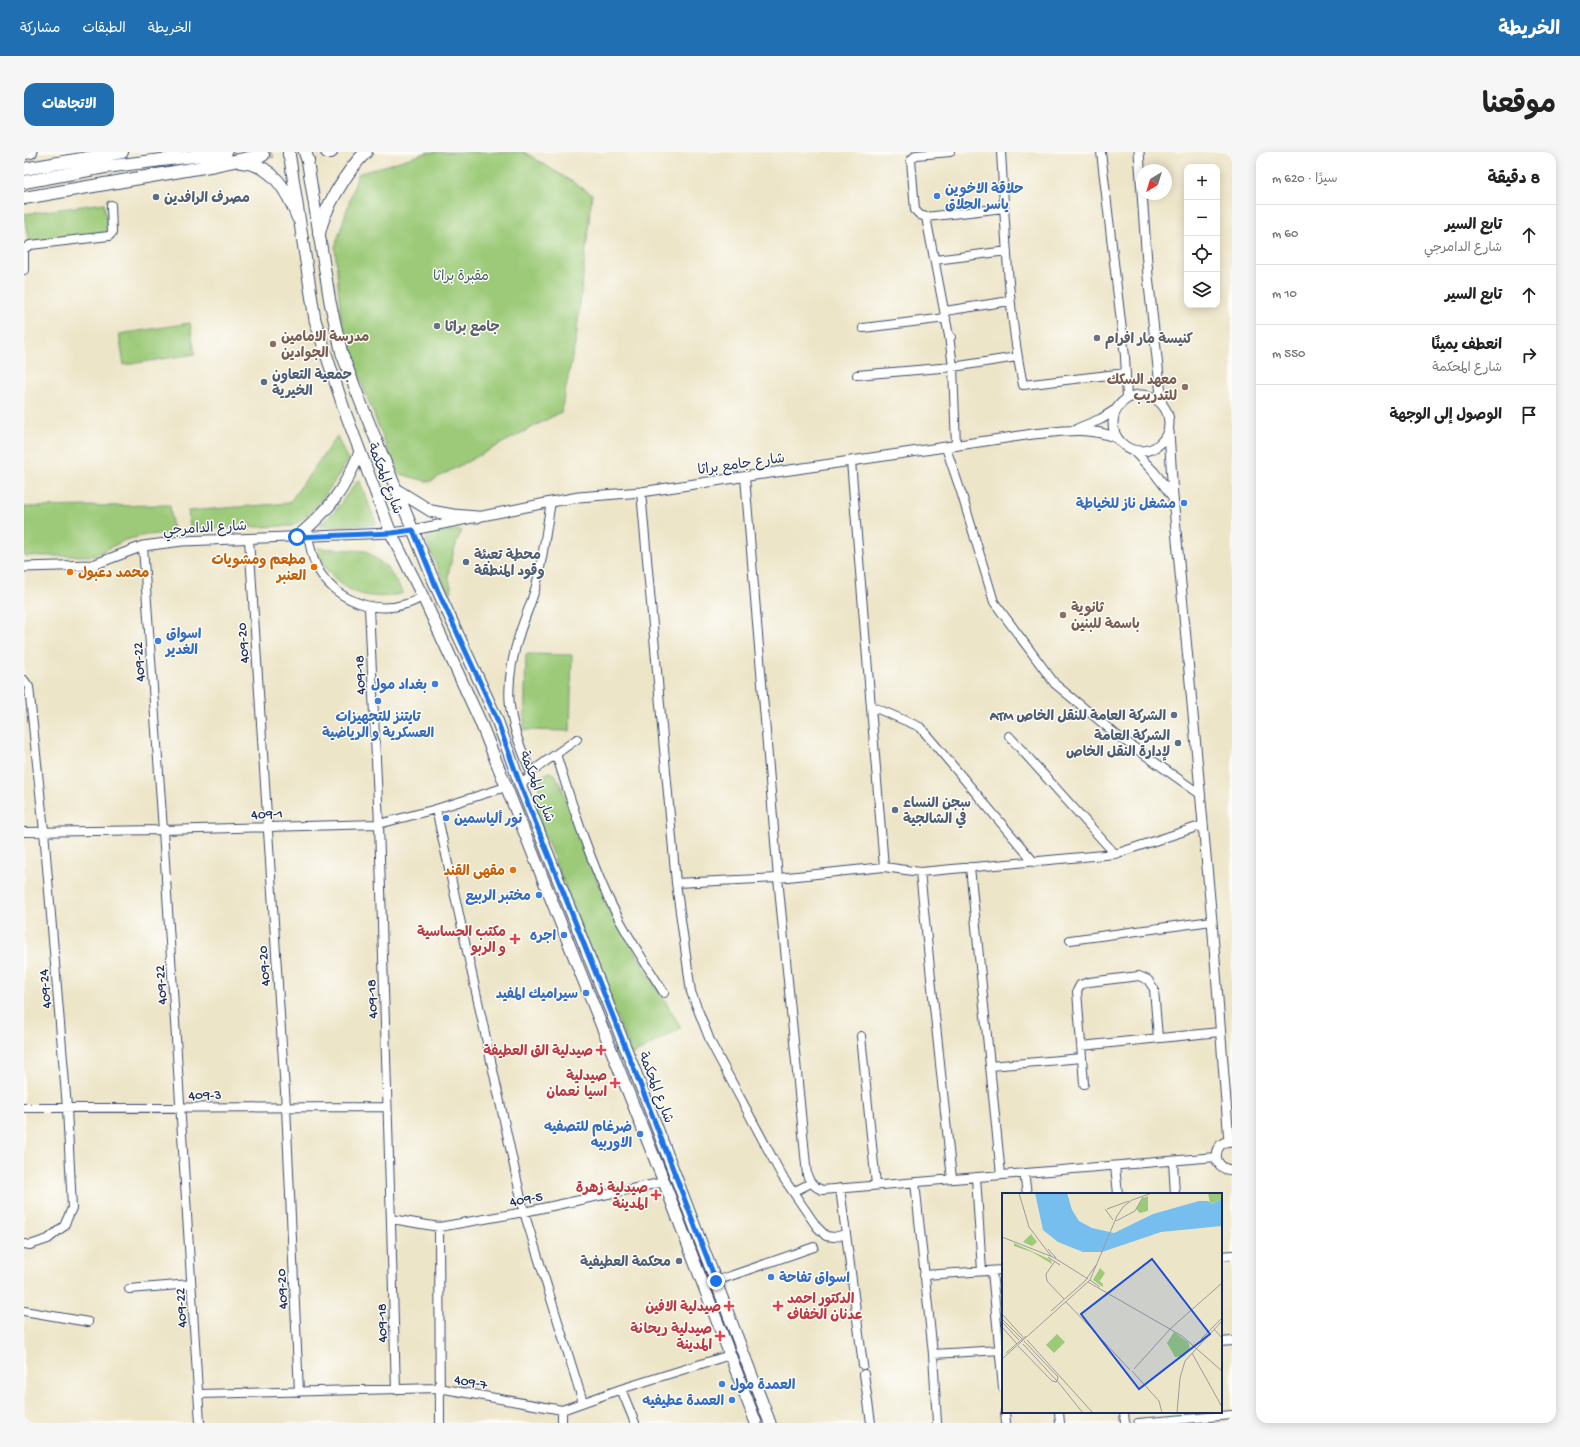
<!DOCTYPE html>
<html lang="ar">
<meta charset="utf-8">
<style>
:root{--surface:#fff;--page:#f6f6f6;--text:#222;--muted:#767676;--line:#e0e0e0;--accent:#1f6fb2}
body{margin:0;font-family:"Gochi Hand","Playpen Sans Arabic",sans-serif;background:var(--page);color:var(--text);direction:rtl}
.controls{position:absolute;right:12px;top:12px;display:grid;overflow:hidden;border-radius:8px;box-shadow:0 2px 10px #0003}
.controls button{width:36px;height:36px;display:grid;place-items:center;padding:0;border:0;border-bottom:1px solid var(--line);background:var(--surface);color:var(--text);font:20px sans-serif}
.compass{position:absolute;left:1112px;top:12px;width:36px;height:36px;border-radius:50%;background:var(--surface);box-shadow:0 2px 10px #0003;rotate:218deg}
.stop{position:absolute;width:12px;height:12px;margin:-9px;border:3px solid #1a73e8;border-radius:50%;background:#fff}
.stop.end{background:#1a73e8;border-color:#fff;box-shadow:0 1px 4px #0008}
.list{margin:0;padding:0;list-style:none}
h2{display:flex;justify-content:space-between;align-items:center;height:52px;margin:0;padding:0 16px;font-size:17px}
h2 small{font-size:13px;font-weight:400;color:var(--muted)}
.list li{display:grid;grid-template-columns:26px 1fr auto;gap:12px;align-items:center;box-sizing:border-box;height:60px;padding:0 16px;border-top:1px solid var(--line)}
.list b{display:block;font-size:15px;white-space:nowrap}
.list p{margin:0;font-size:13px;white-space:nowrap;color:var(--muted)}
.list em{font-size:13px;font-style:normal;color:var(--muted)}
.icon{flex:none;width:22px;height:22px;fill:none;stroke:currentColor;stroke-width:2;stroke-linecap:round;stroke-linejoin:round}
.map{position:relative;flex:none;width:1208px;height:1271px;overflow:hidden;direction:ltr;border-radius:12px}
header{display:flex;align-items:center;gap:24px;box-sizing:border-box;height:56px;padding:0 20px;background:var(--accent);color:#fff}
header strong{font-size:19px}
nav{display:flex;gap:22px;margin-inline-start:auto;font-size:14px}
.intro{display:flex;align-items:center;justify-content:space-between;box-sizing:border-box;height:96px;padding:0 24px}
h1{margin:0;font-size:28px}
.button{padding:10px 18px;border-radius:12px;background:var(--accent);color:#fff;font-size:14px;font-weight:700}
main{display:flex;gap:24px;padding:0 24px}
aside{flex:1;background:var(--surface);border-radius:12px;box-shadow:0 2px 10px #0003}
.map>svg:first-child{display:block}
.green{fill:#9cca78;stroke:#5c7c6b}
.lines{fill:none;stroke-linecap:round;stroke-linejoin:round}
.primary-tunnel{stroke:#c3c1b3;stroke-width:12;stroke-dasharray:12 6;stroke-linecap:butt}
.minor-casing{stroke:#3a4a6e;stroke-width:10}
.tertiary-casing{stroke:#3a4a6e;stroke-width:11}
.secondary-casing{stroke:#3a4a6e;stroke-width:13}
.primary-casing{stroke:#3a4a6e;stroke-width:14}
.minor{stroke:#fff;stroke-width:8}
.tertiary{stroke:#fff;stroke-width:9}
.secondary{stroke:#fff;stroke-width:11}
.primary{stroke:#fff;stroke-width:12}
.route{stroke:#1a73e8;stroke-width:5}
.shop-dot{fill:#3f7fe0;stroke:#fdfcf7;stroke-width:1.5}
.service-dot{fill:#5c6f8a;stroke:#fdfcf7;stroke-width:1.5}
.worship-dot{fill:#6b7280;stroke:#fdfcf7;stroke-width:1.5}
.education-dot{fill:#8d6e63;stroke:#fdfcf7;stroke-width:1.5}
.food-dot{fill:#e8710a;stroke:#fdfcf7;stroke-width:1.5}
.health-dot{fill:#e0444e;stroke:#fdfcf7;stroke-width:1.5}
.labels{text-anchor:middle;stroke-width:3;stroke-linejoin:round;paint-order:stroke}
.shop-label{font-size:14px;font-weight:bold;fill:#366cbe;stroke:#fdfcf7;text-anchor:end}
.service-label{font-size:14px;font-weight:bold;fill:#4e5e75;stroke:#fdfcf7;text-anchor:start}
.park-label{font-size:14px;fill:#425e66;stroke:#fdfcf7}
.worship-label{font-size:14px;font-weight:bold;fill:#5b616d;stroke:#fdfcf7;text-anchor:start}
.education-label{font-size:14px;font-weight:bold;fill:#785e54;stroke:#fdfcf7;text-anchor:start}
.street-label{font-size:14px;fill:#1b2f5e;stroke:#fdfcf7}
.food-label{font-size:14px;font-weight:bold;fill:#c56008;stroke:#fdfcf7;text-anchor:end}
.health-label{font-size:14px;font-weight:bold;fill:#be3a42;stroke:#fdfcf7;text-anchor:end}
.inset-river{fill:none;stroke:#76beee;stroke-width:2}
.inset-road{fill:none;stroke:#999c9e;stroke-width:1}
.view{fill:#1d4ed8;fill-opacity:0.15;stroke:#1d4ed8;stroke-width:2}
.inset-edge{fill:none;stroke:#1b2f5e;stroke-width:2}
</style>
<header>
<strong>الخريطة</strong>
<nav><a>الخريطة</a><a>الطبقات</a><a>مشاركة</a></nav>
</header>
<div class="intro"><h1>موقعنا</h1><a class="button">الاتجاهات</a></div>
<main>
<aside>
<h2>8 دقيقة<small>سيرًا · 620 m</small></h2>
<ul class="list">
<li><svg class="icon" aria-label="ahead" viewBox="0 0 24 24"><path d="M12 20V5M6 11l6-6 6 6"/></svg><div><b>تابع السير</b><p>شارع الدامرجي</p></div><em>60 m</em></li>
<li><svg class="icon" aria-label="ahead" viewBox="0 0 24 24"><path d="M12 20V5M6 11l6-6 6 6"/></svg><div><b>تابع السير</b></div><em>10 m</em></li>
<li><svg class="icon" aria-label="right" viewBox="0 0 24 24"><path d="M7 20v-9h11M14 6l5 5-5 5"/></svg><div><b>انعطف يمينًا</b><p>شارع المحكمة</p></div><em>550 m</em></li>
<li><svg class="icon" aria-label="arrive" viewBox="0 0 24 24"><path d="M6 21V4h12l-3 4 3 4H6"/></svg><div><b>الوصول إلى الوجهة</b></div></li>
</ul>
</aside>
<div class="map">
<svg width="1208" height="1271" viewBox="0 0 1208 1271">
<rect width="100%" height="100%" fill="#fdfcf7"/>
<filter id="ink" filterUnits="userSpaceOnUse"><feTurbulence type="fractalNoise" baseFrequency=".025" numOctaves="2"/><feDisplacementMap in="SourceGraphic" scale="8" xChannelSelector="R" yChannelSelector="G"/><feConvolveMatrix kernelMatrix="1 2 1 2 8 2 1 2 1" color-interpolation-filters="sRGB"/></filter>
<filter id="wash" filterUnits="userSpaceOnUse"><feTurbulence type="fractalNoise" baseFrequency=".012" numOctaves="4" result="noise"/><feDisplacementMap in="SourceGraphic" scale="16" xChannelSelector="R" yChannelSelector="G"/><feGaussianBlur stdDeviation="0.9" result="paint"/><feColorMatrix in="noise" values="0 0 0 0 0 0 0 0 0 0 0 0 0 0 0 0 0 1.4 0 .05"/><feComposite in="paint" operator="in"/></filter>
<g filter="url(#wash)">
<rect width="100%" height="100%" fill="#ede5c8"/>
<path class="green" d="M405,0h95l68,42 -16,145 -15,73 -132,70 -32,-9 -55,-139 -7,-87 23,-73z
M80,51l5,31 -80,12 -5,-32z
M166,171l5,31 -71,11 -5,-31z
M313,284l11,25c-16,23 -31,52 -56,65l-102,3 -2,-18 101,-8z
M335,327l18,46 -58,1 15,-14z
M146,353l3,28 -27,2 -21,5 -31,16h-70v-49z
M437,378l-8,24 -5,21 4,16 -3,4 -22,-53v-5l4,-4z
M293,396l49,3 21,16 16,26c-26,8 -54,3 -71,-18 -4,-4 -8,-8 -10,-12 -2,-5 -3,-10 -5,-15z
M502,502l46,1 -2,76 -46,-1z
M526,620l6,4 5,10 44,115 76,127 -49,27 -96,-242v-14l6,-23z"/>
</g>
<g filter="url(#ink)">
<g class="lines">
<path class="primary-tunnel" d="M239,3l9,-3
M206,7l4,-7"/>
<g class="minor-casing">
<path id="minor" d="M926,0l-34,3 -5,5 4,50 5,5 6,2 78,-9
M977,0c5,78 6,156 22,233l103,-12
M1077,0l24,204 2,42
M902,65l23,119
M911,108l72,-9
M0,118v-21l6,-4 79,-9 3,-3 -1,-28
M921,159l65,-10
M839,176l83,-10
M927,185l-2,-1 4,31 3,79
M833,223l96,-8 64,-10
M922,296l16,47 32,107 61,82 63,52 82,58
M827,309l33,406
M721,325l33,401 29,297c3,8 7,12 15,15l394,-33
M617,340l35,391 15,109 20,51 71,133 35,51 9,9 8,1 12,-3
M284,384c3,14 5,27 13,38 18,27 54,40 85,30 6,-1 11,-5 17,-7
M225,387l37,568 13,285
M119,394l20,284 37,593
M345,455l10,217 17,566
M0,528l5,7 15,144 23,277 5,100 -8,18 -16,13 -18,6 -6,-1
M847,554l49,21 114,135
M985,584l106,118
M532,602c14,44 28,88 46,130 16,38 40,74 62,109
M507,620l46,-33
M496,632l8,-5 3,-7c-24,-53 -29,-83 -11,-140 5,-15 12,-31 16,-46 7,-27 10,-56 15,-84
M412,657l88,403 59,190
M0,680l139,-2 216,-6 57,-15 70,-22
M946,715l31,308
M896,720l32,307
M652,731l102,-5 106,-11 36,5 195,-18 88,-29
M1046,788l142,-19
M837,884l15,149
M1057,894l139,-14
M966,914l92,-8
M1060,932l-7,-93 3,-6 9,-3 50,-6 9,4 6,9 4,49
M0,956l363,-1
M1149,1009l2,33
M1091,1014l3,28
M1000,1021l3,21
M952,1025l6,94
M891,1030l18,172 4,69
M816,1036l23,177
M769,1040l18,-9
M368,1067l47,8 85,-15 140,-30
M415,1075l1,196
M1197,1104l11,-1
M968,1119l11,117
M900,1123l79,-5
M692,1129l98,-34
M105,1137l62,-5
M0,1159l64,11
M1197,1190l11,-1
M909,1202l67,-4
M840,1222l7,49
M597,1237l14,34
M174,1242l241,-6 123,22 59,-21 109,-34
M538,1258v13
M981,1260l1,11
M1035,1260l1,11
M1100,1260l1,11
M1114,1271l94,-8"/>
</g>
<g class="tertiary-casing">
<path id="tertiary" d="M1115,0l9,124 14,128
M1089 271a28 28 0 1 1 56 0a28 28 0 1 1-56 0Z
M1055,276l22,-9 16,-10
M1145,279l4,66 39,424 17,220
M1109,298l21,22 19,25
M0,415l69,-2 50,-19 39,-5 209,-8 22,-3 138,-28 28,-5 62,-5 392,-58c31,-3 54,-8 84,4
M1208,989c-21,0 -21,28 0,29"/>
</g>
<g class="secondary-casing">
<path id="secondary" d="M265,0l26,168 29,89 47,124 32,64 57,124 184,461 92,241
M282,0l24,150 12,52 19,49 76,186 59,128 24,67 126,315 124,324
M373,338l34,21 22,4 24,2
M273,385c33,-28 46,-45 63,-85"/>
</g>
<g class="primary-casing">
<path id="primary" d="M281,0l3,9
M303,0h4
M0,1l7,-1
M265,3v-3
M217,10c32,2 47,30 57,56
M0,17l98,-17
M0,30l81,-15 121,-15
M0,46l191,-33 48,-10
M295,82c4,-24 29,-65 47,-82"/>
</g>
<use href="#minor" class="minor"/>
<use href="#tertiary" class="tertiary"/>
<use href="#secondary" class="secondary"/>
<use href="#primary" class="primary"/>
</g>
</g>
<g class="lines" filter="url(#ink)">
<path class="route" d="M273,385l95,-4 21,-3 24,59 59,128 24,67 126,315 70,182"/>
</g>
<g class="shop-dot">
<circle cx="913" cy="44" r="4"/>
<circle cx="1160" cy="351" r="4"/>
<circle cx="134" cy="489" r="4"/>
<circle cx="411" cy="532" r="4"/>
<circle cx="354" cy="549" r="4"/>
<circle cx="422" cy="666" r="4"/>
<circle cx="515" cy="743" r="4"/>
<circle cx="540" cy="783" r="4"/>
<circle cx="562" cy="841" r="4"/>
<circle cx="616" cy="982" r="4"/>
<circle cx="747" cy="1125" r="4"/>
<circle cx="698" cy="1232" r="4"/>
<circle cx="708" cy="1248" r="4"/>
</g>
<g class="service-dot">
<circle cx="132" cy="45" r="4"/>
<circle cx="240" cy="230" r="4"/>
<circle cx="442" cy="410" r="4"/>
<circle cx="1150" cy="563" r="4"/>
<circle cx="1154" cy="591" r="4"/>
<circle cx="871" cy="658" r="4"/>
<circle cx="655" cy="1109" r="4"/>
</g>
<g class="worship-dot">
<circle cx="413" cy="174" r="4"/>
<circle cx="1073" cy="186" r="4"/>
</g>
<g class="education-dot">
<circle cx="249" cy="192" r="4"/>
<circle cx="1161" cy="235" r="4"/>
<circle cx="1039" cy="463" r="4"/>
</g>
<g class="food-dot">
<circle cx="290" cy="415" r="4"/>
<circle cx="46" cy="420" r="4"/>
<circle cx="489" cy="718" r="4"/>
</g>
<g class="health-dot">
<path d="M489 781h4v4h4v4h-4v4h-4v-4h-4v-4h4z"/>
<path d="M575 892h4v4h4v4h-4v4h-4v-4h-4v-4h4z"/>
<path d="M589 925h4v4h4v4h-4v4h-4v-4h-4v-4h4z"/>
<path d="M630 1037h4v4h4v4h-4v4h-4v-4h-4v-4h4z"/>
<path d="M703 1148h4v4h4v4h-4v4h-4v-4h-4v-4h4z"/>
<path d="M752 1148h4v4h4v4h-4v4h-4v-4h-4v-4h4z"/>
<path d="M694 1178h4v4h4v4h-4v4h-4v-4h-4v-4h4z"/>
</g>
<g class="labels">
<g class="shop-label">
<text x="921" y="41" text-anchor="start">حلاقة الاخوين<tspan x="921" dy="16">ياسر الحلاق</tspan></text>
<text x="1152" y="356">مشغل ناز للخياطة</text>
<text x="142" y="486" text-anchor="start">اسواق<tspan x="142" dy="16">الغدير</tspan></text>
<text x="403" y="537">بغداد مول</text>
<text x="354" y="569" text-anchor="middle">تايتنز للتجهيزات<tspan x="354" dy="16">العسكرية و الرياضية</tspan></text>
<text x="430" y="671" text-anchor="start">نور ألياسمين</text>
<text x="507" y="748">مختبر الربيع</text>
<text x="532" y="788">اجره</text>
<text x="554" y="846">سيراميك المفيد</text>
<text x="608" y="979">ضرغام للتصفيه<tspan x="608" dy="16">الاوربيه</tspan></text>
<text x="755" y="1130" text-anchor="start">اسواق تفاحة</text>
<text x="706" y="1237" text-anchor="start">العمدة مول</text>
<text x="700" y="1253">العمدة عطيفيه</text>
</g>
<g class="service-label">
<text x="140" y="50">مصرف الرافدين</text>
<text x="248" y="227">جمعية التعاون<tspan x="248" dy="16">الخيرية</tspan></text>
<text x="450" y="407">محطة تعبئة<tspan x="450" dy="16">وقود المنطقة</tspan></text>
<text x="1142" y="568" text-anchor="end">ATM الشركة العامة للنقل الخاص</text>
<text x="1146" y="588" text-anchor="end">الشركة العامة<tspan x="1146" dy="16">لإدارة النقل الخاص</tspan></text>
<text x="879" y="655">سجن النساء<tspan x="879" dy="16">في الشالجية</tspan></text>
<text x="647" y="1114" text-anchor="end">محكمة العطيفية</text>
</g>
<g class="park-label">
<text x="437" y="128">مقبرة براثا</text>
</g>
<g class="worship-label">
<text x="421" y="179">جامع براثا</text>
<text x="1081" y="191">كنيسة مار افرام</text>
</g>
<g class="education-label">
<text x="257" y="189">مدرسة الامامين<tspan x="257" dy="16">الجوادين</tspan></text>
<text x="1153" y="232" text-anchor="end">معهد السكك<tspan x="1153" dy="16">للتدريب</tspan></text>
<text x="1047" y="460">ثانوية<tspan x="1047" dy="16">باسمة للبنين</tspan></text>
</g>
<g class="street-label">
<text transform="translate(717 311) rotate(-8)" y="5">شارع جامع براثا</text>
<text transform="translate(362 326) rotate(69)" y="5">شارع المحكمة</text>
<text transform="translate(181 375) rotate(-3)" y="5">شارع الدامرجي</text>
<text transform="translate(218 491) rotate(-94)" y="5">409-20</text>
<text transform="translate(114 510) rotate(-94)" y="5">409-22</text>
<text transform="translate(335 523) rotate(-92)" y="5">409-18</text>
<text transform="translate(514 634) rotate(69)" y="5">شارع المحكمة</text>
<text transform="translate(243 661) rotate(-2)" y="5">409-1</text>
<text transform="translate(239 814) rotate(-94)" y="5">409-20</text>
<text transform="translate(136 833) rotate(-94)" y="5">409-22</text>
<text transform="translate(20 837) rotate(-95)" y="5">409-24</text>
<text transform="translate(347 847) rotate(-92)" y="5">409-18</text>
<text transform="translate(633 935) rotate(69)" y="5">شارع المحكمة</text>
<text x="181" y="947">409-3</text>
<text transform="translate(502 1046) rotate(-11)" y="5">409-5</text>
<text transform="translate(257 1137) rotate(-93)" y="5">409-20</text>
<text transform="translate(156 1156) rotate(-93)" y="5">409-22</text>
<text transform="translate(357 1171) rotate(-91)" y="5">409-18</text>
<text transform="translate(447 1229) rotate(10)" y="5">409-7</text>
</g>
<g class="food-label">
<text x="282" y="412">مطعم ومشويات<tspan x="282" dy="16">العنبر</tspan></text>
<text x="54" y="425" text-anchor="start">محمد دعبول</text>
<text x="481" y="723">مقهى القند</text>
</g>
<g class="health-label">
<text x="482" y="784">مكتب الحساسية<tspan x="482" dy="16">و الربو</tspan></text>
<text x="569" y="903">صيدلية الق العطيفة</text>
<text x="583" y="928">صيدلية<tspan x="583" dy="16">اسيا نعمان</tspan></text>
<text x="624" y="1040">صيدلية زهرة<tspan x="624" dy="16">المدينة</tspan></text>
<text x="763" y="1151" text-anchor="start">الدكتور احمد<tspan x="763" dy="16">عدنان الخفاف</tspan></text>
<text x="697" y="1159">صيدلية الافين</text>
<text x="688" y="1181">صيدلية ريحانة<tspan x="688" dy="16">المدينة</tspan></text>
</g>
</g>
<g transform="translate(978 1041)">
<rect width="220" height="220" fill="#ede5c8"/>
<path d="M206,0h14v6l-12,5zM146,3v15l-8,2 -4,-4 7,-11zM29,41l6,8 -5,4 -9,-4zM12,50l37,17 1,4 -20,-12 -18,-6zM98,75l5,5 -5,8 -2,-1 5,4v3l-10,-7zM172,139l14,10 2,6 -6,8 -9,1 -8,-14zM55,141l8,8 -11,11 -8,-8z" fill="#9cca78"/>
<path d="M33,0h32l5,17 7,11 13,7 22,5 39,-19 46,-13h9l3,3 11,-5v27l-61,6 -59,20h-19l-25,-10 -15,-12z" fill="#76beee"/>
<path class="inset-river" d="M50,0l2,22 4,9 7,8 22,9 17,2M50,0l6,30 17,14 12,4 19,1 58,-20 58,-10M51,0l6,30 16,13 12,4 19,1 58,-20 58,-10M52,0l5,29 16,13 12,4 19,2 58,-21 58,-9M53,0l5,28 6,7 21,10 19,2M107,46l54,-20 59,-9M105,50l17,-4 40,-16 58,-10"/>
<path class="inset-road" d="M17,0l10,34 22,29M103,16l8,11M105,16l22,-8M114,28l19,-10 8,-14M0,44l51,20 35,22M46,56l8,9M46,64l12,8M53,68l-9,13 1,7 17,18M88,87l10,7M86,89l94,54 40,35M64,109l26,27M49,118l34,-30 11,-16M0,121l21,23M0,126l20,20M0,129l17,18M0,134l15,17M212,136l8,9M92,138l36,39M199,146l21,-21M25,147l66,73M21,151l34,37M16,153l34,35 5,1 1,-5 -34,-36M4,160l20,-17M190,160l30,54M0,166l88,-79 27,-64 6,-9 9,-7 20,-7M132,176l37,-41 51,-45M130,178l27,30 3,12M56,189l25,31M175,220l3,-35 5,-17 37,-40"/>
<path class="view" d="M150,66l58,75 -71,55 -58,-75z"/>
<rect width="220" height="220" class="inset-edge"/>
</g>
</svg>
<div class="controls">
<button>+</button>
<button>−</button>
<button><svg class="icon" aria-label="locate" viewBox="0 0 24 24"><circle cx="12" cy="12" r="6"/><path d="M12 2v4M12 18v4M2 12h4M18 12h4"/></svg></button>
<button><svg class="icon" aria-label="layers" viewBox="0 0 24 24"><path d="M12 4l9 5-9 5-9-5zM3 14l9 5 9-5"/></svg></button>
</div>
<svg class="compass" viewBox="-18 -18 36 36"><path d="M0-13l5 13h-10z" fill="#e53935"/><path d="M0 13l5-13h-10z" fill="#767676"/></svg>
<div class="stop" style="left:273px;top:385px"></div>
<div class="stop end" style="left:692px;top:1129px"></div>
</div>
</main>
